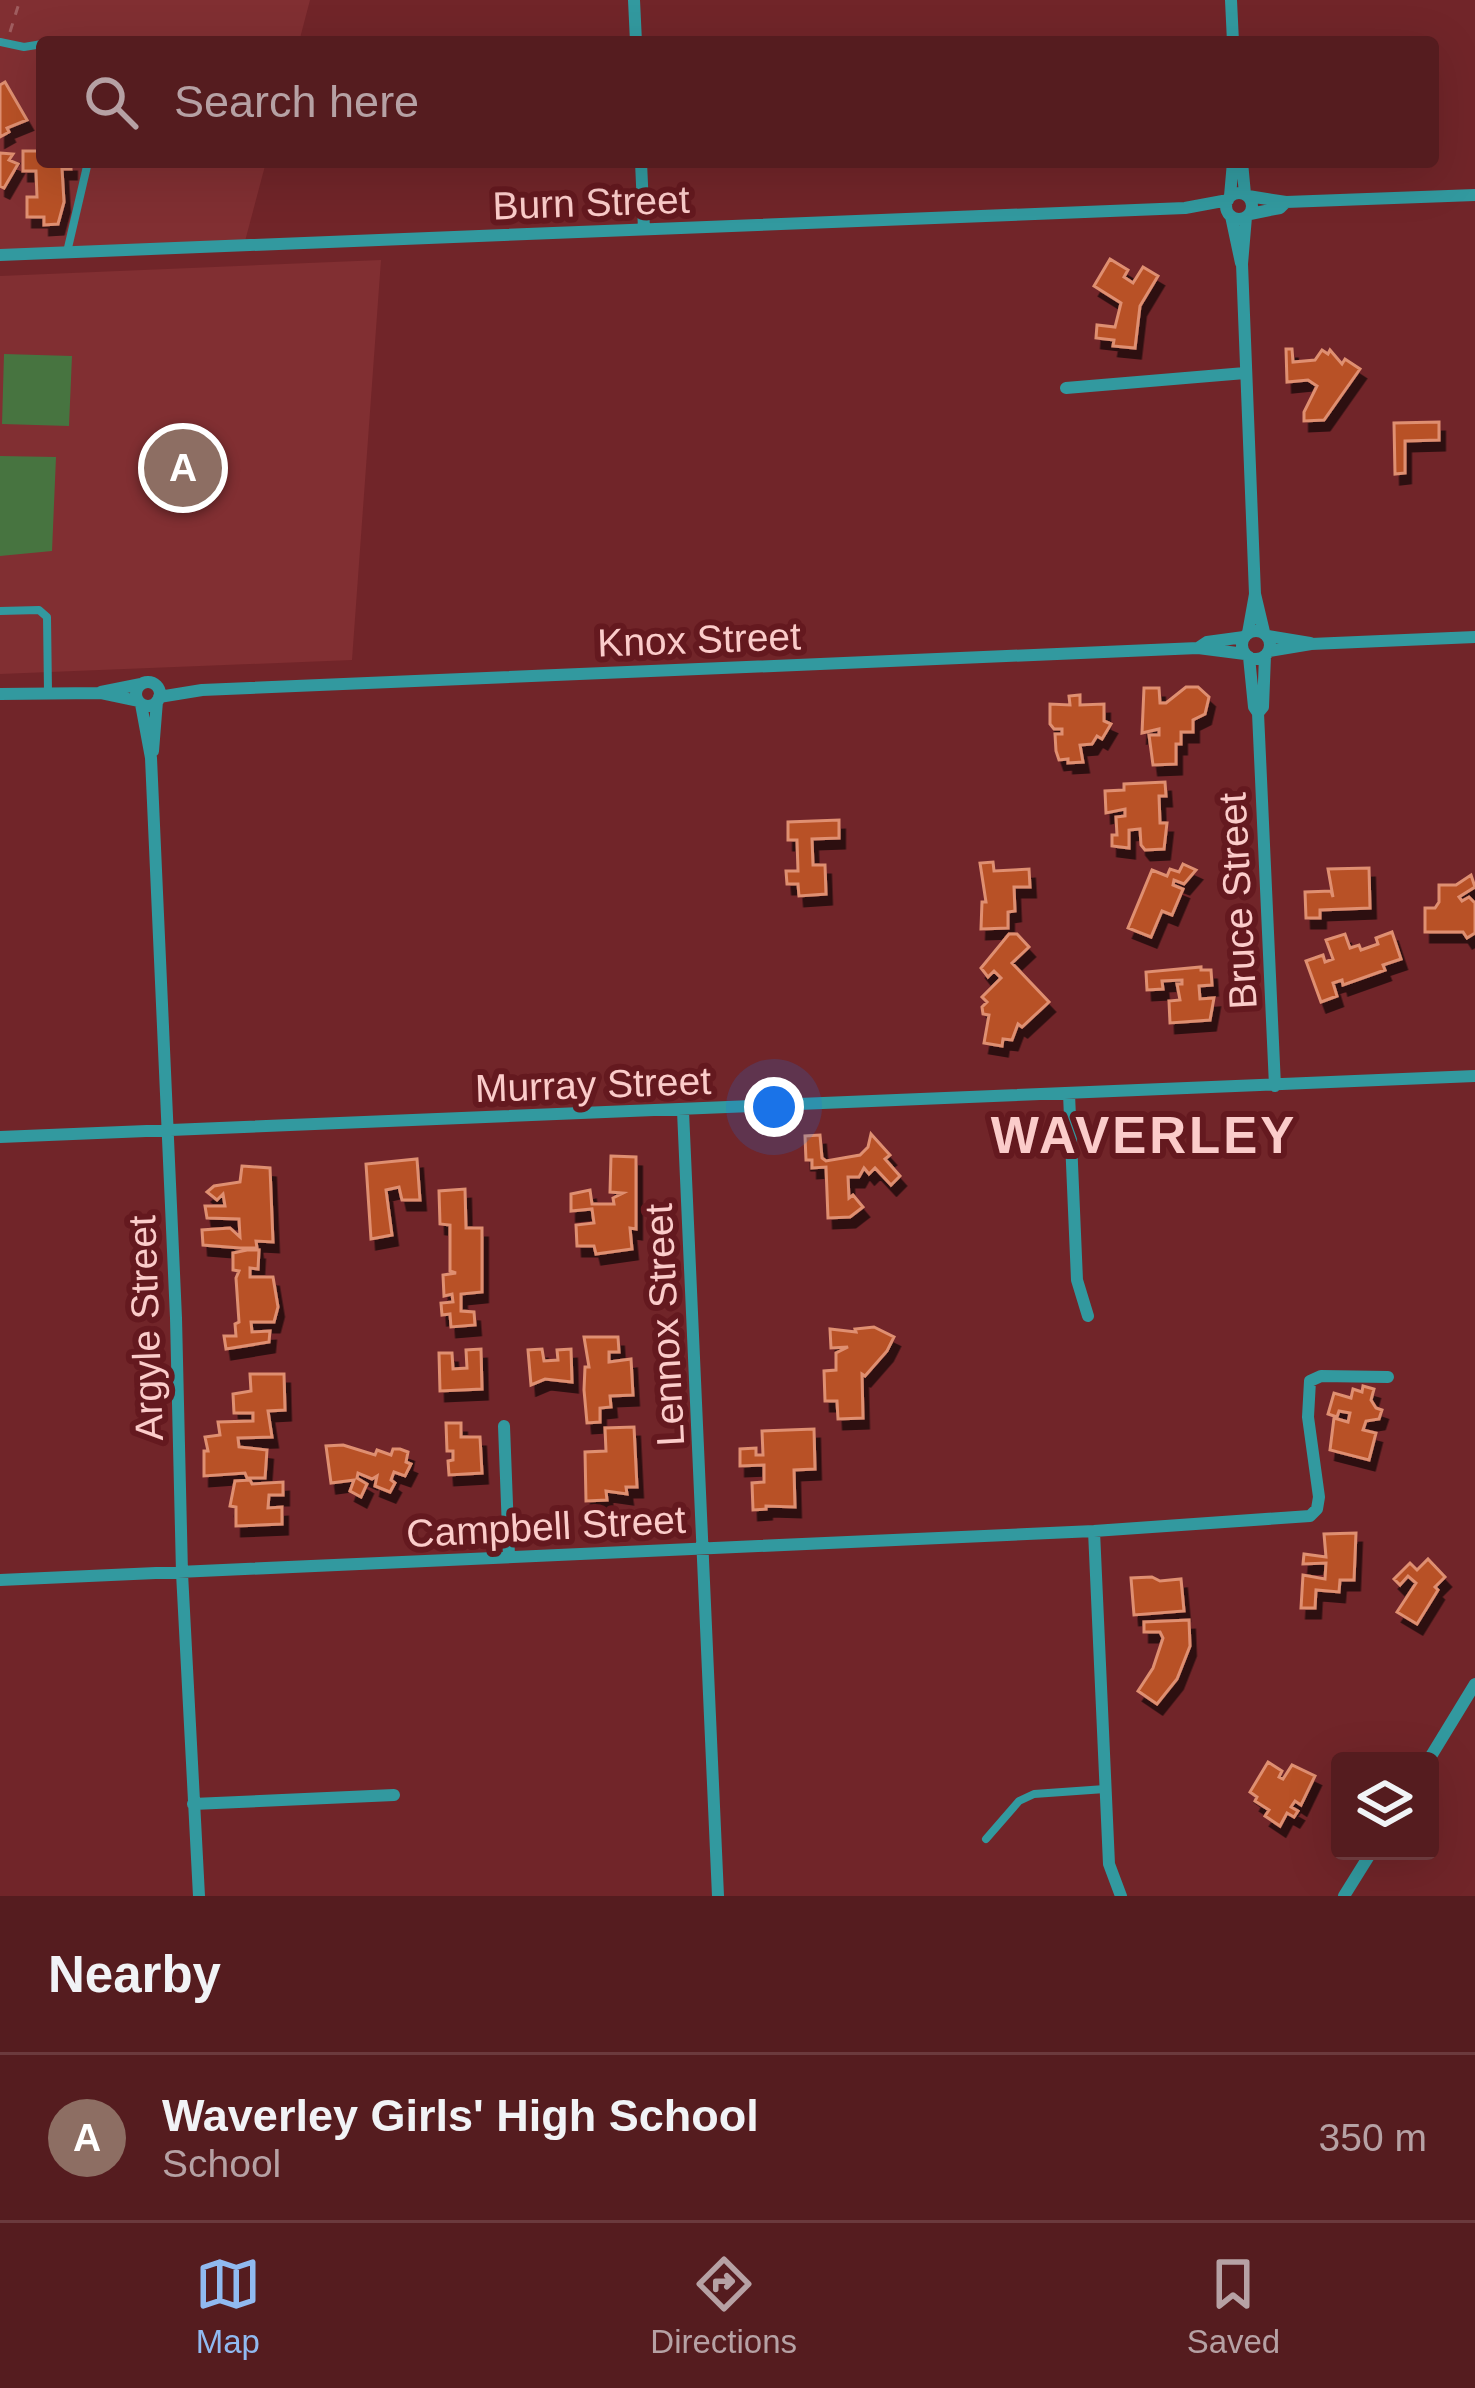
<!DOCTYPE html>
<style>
:root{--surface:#551c1f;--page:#5e292c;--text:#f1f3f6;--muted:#b6a1a4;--line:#6b3a3d;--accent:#90b9f0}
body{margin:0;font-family:Helvetica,sans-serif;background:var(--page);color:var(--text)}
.controls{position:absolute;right:36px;bottom:36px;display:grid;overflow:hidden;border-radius:12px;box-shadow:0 12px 48px #0002}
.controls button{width:108px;height:108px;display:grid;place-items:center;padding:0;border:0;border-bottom:3px solid var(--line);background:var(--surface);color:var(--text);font:60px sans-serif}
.you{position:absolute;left:774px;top:1107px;width:42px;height:42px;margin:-30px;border:9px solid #fff;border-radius:50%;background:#1a73e8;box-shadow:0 0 0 18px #1a73e833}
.badge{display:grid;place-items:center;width:78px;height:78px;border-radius:50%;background:var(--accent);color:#fff;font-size:39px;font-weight:700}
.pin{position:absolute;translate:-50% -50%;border:6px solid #fff;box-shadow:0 3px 12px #0006}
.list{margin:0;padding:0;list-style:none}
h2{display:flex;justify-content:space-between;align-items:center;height:156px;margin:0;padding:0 48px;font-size:51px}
h2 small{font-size:39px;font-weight:400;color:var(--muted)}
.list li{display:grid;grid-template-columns:78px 1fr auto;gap:36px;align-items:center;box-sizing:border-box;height:168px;padding:0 48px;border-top:3px solid var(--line)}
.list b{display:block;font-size:45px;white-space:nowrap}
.list p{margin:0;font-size:39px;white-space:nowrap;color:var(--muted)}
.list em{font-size:39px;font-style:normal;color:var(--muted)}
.icon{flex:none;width:66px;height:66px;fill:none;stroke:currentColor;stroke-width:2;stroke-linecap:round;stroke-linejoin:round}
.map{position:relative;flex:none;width:1475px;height:1896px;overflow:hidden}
.search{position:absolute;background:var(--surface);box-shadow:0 12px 48px #0002;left:36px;right:36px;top:36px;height:132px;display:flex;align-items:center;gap:30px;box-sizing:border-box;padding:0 42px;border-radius:12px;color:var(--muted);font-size:45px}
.sheet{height:324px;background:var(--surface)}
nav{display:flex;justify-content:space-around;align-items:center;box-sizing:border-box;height:168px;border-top:3px solid var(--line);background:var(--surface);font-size:33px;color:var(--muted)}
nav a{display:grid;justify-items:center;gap:6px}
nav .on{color:var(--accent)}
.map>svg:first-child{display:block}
.built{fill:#812f32}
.green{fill:#477440}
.building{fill:#b85127;stroke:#df8f71;stroke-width:3;filter:url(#shadow)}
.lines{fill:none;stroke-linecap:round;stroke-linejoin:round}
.path{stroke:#9f5d5f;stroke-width:3;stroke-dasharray:9 9;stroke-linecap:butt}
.lane{stroke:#32999f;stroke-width:8}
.street{stroke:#32999f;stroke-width:12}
.labels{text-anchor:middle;stroke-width:12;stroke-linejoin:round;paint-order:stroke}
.street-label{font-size:39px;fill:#fbccca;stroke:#64191f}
.district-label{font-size:51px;font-weight:bold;letter-spacing:3px;fill:#fbccca;stroke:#64191f}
</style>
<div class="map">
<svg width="1475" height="1896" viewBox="0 0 1475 1896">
<defs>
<filter id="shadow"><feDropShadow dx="5.5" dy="10" stdDeviation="0" flood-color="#0009"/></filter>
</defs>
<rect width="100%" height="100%" fill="#712529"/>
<path class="built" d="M0,0h310l-11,42h-257v120h224l-22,83 -244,8z
M381,260l-29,400 -352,14v-398z"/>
<path class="green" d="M4,354l68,2 -3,70 -67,-2z
M0,456l56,1 -4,94 -52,5z"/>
<path class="building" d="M5,82l22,38 -20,8 2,4 -9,5v-52z
M23,151h19v11h29v7h-9l2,33 -6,22 -14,1v-8h-17v-20h10l-1,-26h-13z
M0,153l13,1 -4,6 9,4 -14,24 -4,-2z
M1110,259l18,11 -4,7 9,6 10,-16 15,9 -18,30 -5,42 -22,-2 1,-6 -18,-2 1,-13 18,2 6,-24 -27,-17z
M1286,349h6l1,13 22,-2 7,-10 6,4 2,-4 12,14 3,-5 15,10 -36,51 -20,1v-9l13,-26 -9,-6 -21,2z
M1439,422v18l-34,1v32l-10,1 -1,-51z
M1186,687h12l11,10 -4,17 -12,6v12h-12v12h-5v20l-23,1 -4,-30h10v-6l-17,4 2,-45h15l1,15h6z
M1080,695v10l24,-1v17l7,3 -9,15 -5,-3 -5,8 -12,1 3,17 -15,1v-4l-9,1 -3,-9 -1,-17h7v-5h-8l-4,-5v-20l20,1 -1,-9z
M1165,782l1,14h-7l1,27h7l-3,26 -19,1 -4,-5 -1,-16 -11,1v18l-17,-2v-11h5l-1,-18 9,-1v-7l-19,4 -1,-22 19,-1v-6z
M839,820v18l-27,1 1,26h12l1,29 -27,2 -1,-12h-11l-1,-13h12l-1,-31h-9v-18z
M993,862l1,9 35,-2 1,18h-16l1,24 -7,1v16l-27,1 1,-27h4l-6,-39z
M1183,864l13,6 -12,14 -10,-4 -1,5 10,4 -11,26 -10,-4 -11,26 -23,-9 24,-58 15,6 3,-7 9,3z
M1369,868l1,40 -50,2v8h-14l-1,-26 26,-1 2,6 -5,-28z
M1471,875l4,12 -16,10 3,4 7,-4 6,6v30l-8,5 -4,-6h-38v-24h10l4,-6v-17h17z
M1392,932l9,27 -18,6 2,5 -42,15 -1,-5 -9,3 4,13 -16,6 -15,-41 17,-6 2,7 8,-3 -7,-19 19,-6 5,14 9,-3 2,5 17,-6 -2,-6z
M1009,934h8l12,13 -17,16 37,39 -27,25 -4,-3 -6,16 -9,-1 -1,7 -18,-3 5,-28 -6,-1 -1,-7 5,-5 -5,-5 19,-19 -7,-7 -6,6 -7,-9z
M1201,967v3h10l1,15 -13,1 1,13 14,-1 -4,22 -40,3 -1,-22 11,-1 -3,-16h5v-4l-20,1 1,8 -16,1 -1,-18z
M871,1134l19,21 -5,4 15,17 -9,9 -16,-17 -6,6 -5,-6 -5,9h-11l1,21 4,-3 10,12 -13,10 -22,1 -2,-51 -14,1v-8h-6l-1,-24 15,-1 2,23 4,3 34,-6 8,-8z
M611,1156l25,1v72l-6,-1 2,21 -36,5 -2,-8h-17l-1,-21 18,-2 -2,-14 -21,2v-17l19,-4 2,14h22l-1,-6 10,-5 -13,-1z
M417,1159l3,41h-18l-3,-13 -13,3 6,45 -21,4 -5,-75z
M242,1166l28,2 3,74 -17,-1 1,7h-17l-37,-3 -1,-15 28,-2 10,9 -1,-18 -32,-1 -2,-12h20l-2,-12 -6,6 -10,-8 7,-6 26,-4z
M465,1189l1,39h16v64l-21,2v17l13,1 1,13 -24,2 -1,-13 -8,1 -1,-12 12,-1 -1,-8 -8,2 -1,-21 13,-2 -6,-2v-46l-10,-1 -1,-33z
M247,1250h12l-1,19 -8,-1v9h23l5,30 -4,15h-23l1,10 18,-1 -1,11 -43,7 -2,-13h12l-1,-12 4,-2 -3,-44 3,-7 -6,-1v-17z
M874,1327l20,10 -7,14 -22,25 -3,-2 1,44 -25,1 -1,-18h-12l-1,-30 12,-1v-17l12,-6 -17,1 -1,-19 26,3 -1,-3z
M584,1337h34l1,15h-10v10l22,-3 2,36 -23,1 1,11 -11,1v14l-13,1 -3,-33 1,-23h4z
M481,1349l1,40 -42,2 -1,-38h13l1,16 14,-1 -1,-18z
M542,1349l2,12 14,-1 -1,-10 14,-1 1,33 -27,-3 -14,6 -3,-35z
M250,1374h34l1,36 -17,1 4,26 -34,1 1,9 28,3 -2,28h-18l-2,-5 -41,3v-25h4l-3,-14 15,-2 -2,-13 35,-1v-8h-19l-1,-19 18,-3z
M1363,1386l11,3 -3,11 5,8 6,2 -3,9 -13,2 -3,9 13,3 -7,27 -39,-10 4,-32 14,4 2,-9 -11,-2 -2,6 -9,-3 6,-21 17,5 2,-9 9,3z
M446,1423h15v14h19l2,36 -33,2 -1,-14 5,-1v-9h-6z
M634,1427l3,60h-11l1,7 -21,-3 1,9 -21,1 -1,-49 21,-1 -1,-23z
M814,1429l1,40 -21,1 1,37 -29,-1v3l-13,1 -1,-27 12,-1v-17l-24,1v-17l16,-1v7h7l-1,-24z
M343,1445l32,10 2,-5 14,5 2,-6h7l8,3 -2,10 5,2 -6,12 -11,-4 -3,8 4,3 -5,9 -15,-6 2,-10 -5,3 -14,-6 -1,5 10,6 -6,13 -11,-6 4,-11 -23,3 -5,-37z
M250,1480l2,4 31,-2v13h-14l-1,13 14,-1v17l-46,2v-19l-6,-1 5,-25z
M1356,1533l-2,47h-14l-1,12 -23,-2 -1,18h-14l2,-33 22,4 1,-16 -23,1 1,-10 22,3 -2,-23z
M1428,1559l17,18 -10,10 3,3 -21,34 -20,-12 19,-29 -8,-7 -8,9 -6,-6 16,-16 7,7z
M1152,1577l8,4 21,-2 3,32 -50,4 -3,-37z
M1189,1620l1,26 -13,33 -20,25 -19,-13 15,-23 10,-30 -3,-6h-16v-10z
M1268,1762l14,9 -3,6 4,2 9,-14 23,11 -14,29 -6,-4 -4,6 7,4 -4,6 -7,-4 -7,13 -15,-10 4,-6 -14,-9 2,-4 -7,-5z"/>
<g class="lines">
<path class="path" d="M10,32l10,-32"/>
<path class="lane" d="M0,42l24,5 18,-3
M52,42h9
M67,252l21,-90
M0,611l39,-1 8,7 1,75
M986,1839l33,-38 15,-7 71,-5"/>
<path class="street" d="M634,0l2,42
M1231,0l2,42
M641,162l3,67
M1242,162l3,32
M1226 206a13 13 0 1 1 26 0a13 13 0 1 1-26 0Z
M1230,196l3,-34
M1248,196l38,6 189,-7
M1250,214l30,-6 6,-6
M1231,216l10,47
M1246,217l-4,47 13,330 -7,39
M0,255l1185,-47 43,-8
M1066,388l179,-15
M1255,594l9,38
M1242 645a14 14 0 1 1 28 0a14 14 0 1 1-28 0Z
M1268,636l42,7
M1198,648l9,-6 37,-5
M1269,651l42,-7 164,-7
M1249,657l5,50 4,6 17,373
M136 694a12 12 0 1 1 24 0a12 12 0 1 1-24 0Z
M101,692l40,-8
M0,694l100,-1 38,8
M159,697l43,-7 996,-42 47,6
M141,704l10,54 25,560 6,255 17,323
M1258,713l5,-6 2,-51
M153,751l4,-50
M1069,1094l8,186 11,36
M683,1111l35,785
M0,1137l1475,-61
M504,1426l5,130
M1094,1531l15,333 12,32
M0,1580l1094,-49 216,-15 7,-7 2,-12 -11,-80 2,-36 11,-5 67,1
M1428,1761l47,-77
M193,1804l201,-9
M1344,1896l28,-45"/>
</g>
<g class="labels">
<g class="street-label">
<text transform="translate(591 202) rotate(-2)" y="14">Burn Street</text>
<text transform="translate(699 639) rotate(-2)" y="14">Knox Street</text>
<text transform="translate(1237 901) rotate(-93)" y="14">Bruce Street</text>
<text transform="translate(593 1084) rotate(-2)" y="14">Murray Street</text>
<text transform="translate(664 1325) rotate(-93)" y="14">Lennox Street</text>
<text transform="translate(145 1328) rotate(-92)" y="14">Argyle Street</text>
<text transform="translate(546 1526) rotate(-3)" y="14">Campbell Street</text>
</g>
<g class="district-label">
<text x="1144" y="1153">WAVERLEY</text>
</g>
</g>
</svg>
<div class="controls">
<button><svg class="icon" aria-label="layers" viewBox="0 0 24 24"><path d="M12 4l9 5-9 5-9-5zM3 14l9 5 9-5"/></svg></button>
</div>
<div class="you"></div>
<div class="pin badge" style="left:183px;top:468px;background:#8d6e63">A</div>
<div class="search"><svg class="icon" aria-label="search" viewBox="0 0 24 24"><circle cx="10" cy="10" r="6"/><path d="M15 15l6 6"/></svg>Search here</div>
</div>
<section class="sheet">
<h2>Nearby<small></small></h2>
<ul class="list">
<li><span class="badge" style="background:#8d6e63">A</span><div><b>Waverley Girls' High School</b><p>School</p></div><em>350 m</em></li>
</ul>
</section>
<nav>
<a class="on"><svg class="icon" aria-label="map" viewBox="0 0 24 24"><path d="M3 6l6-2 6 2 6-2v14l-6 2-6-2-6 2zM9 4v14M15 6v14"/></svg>Map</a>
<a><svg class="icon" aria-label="directions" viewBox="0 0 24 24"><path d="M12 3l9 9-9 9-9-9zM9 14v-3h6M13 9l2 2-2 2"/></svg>Directions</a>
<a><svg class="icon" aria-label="saved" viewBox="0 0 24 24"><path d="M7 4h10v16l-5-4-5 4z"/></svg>Saved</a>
</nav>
